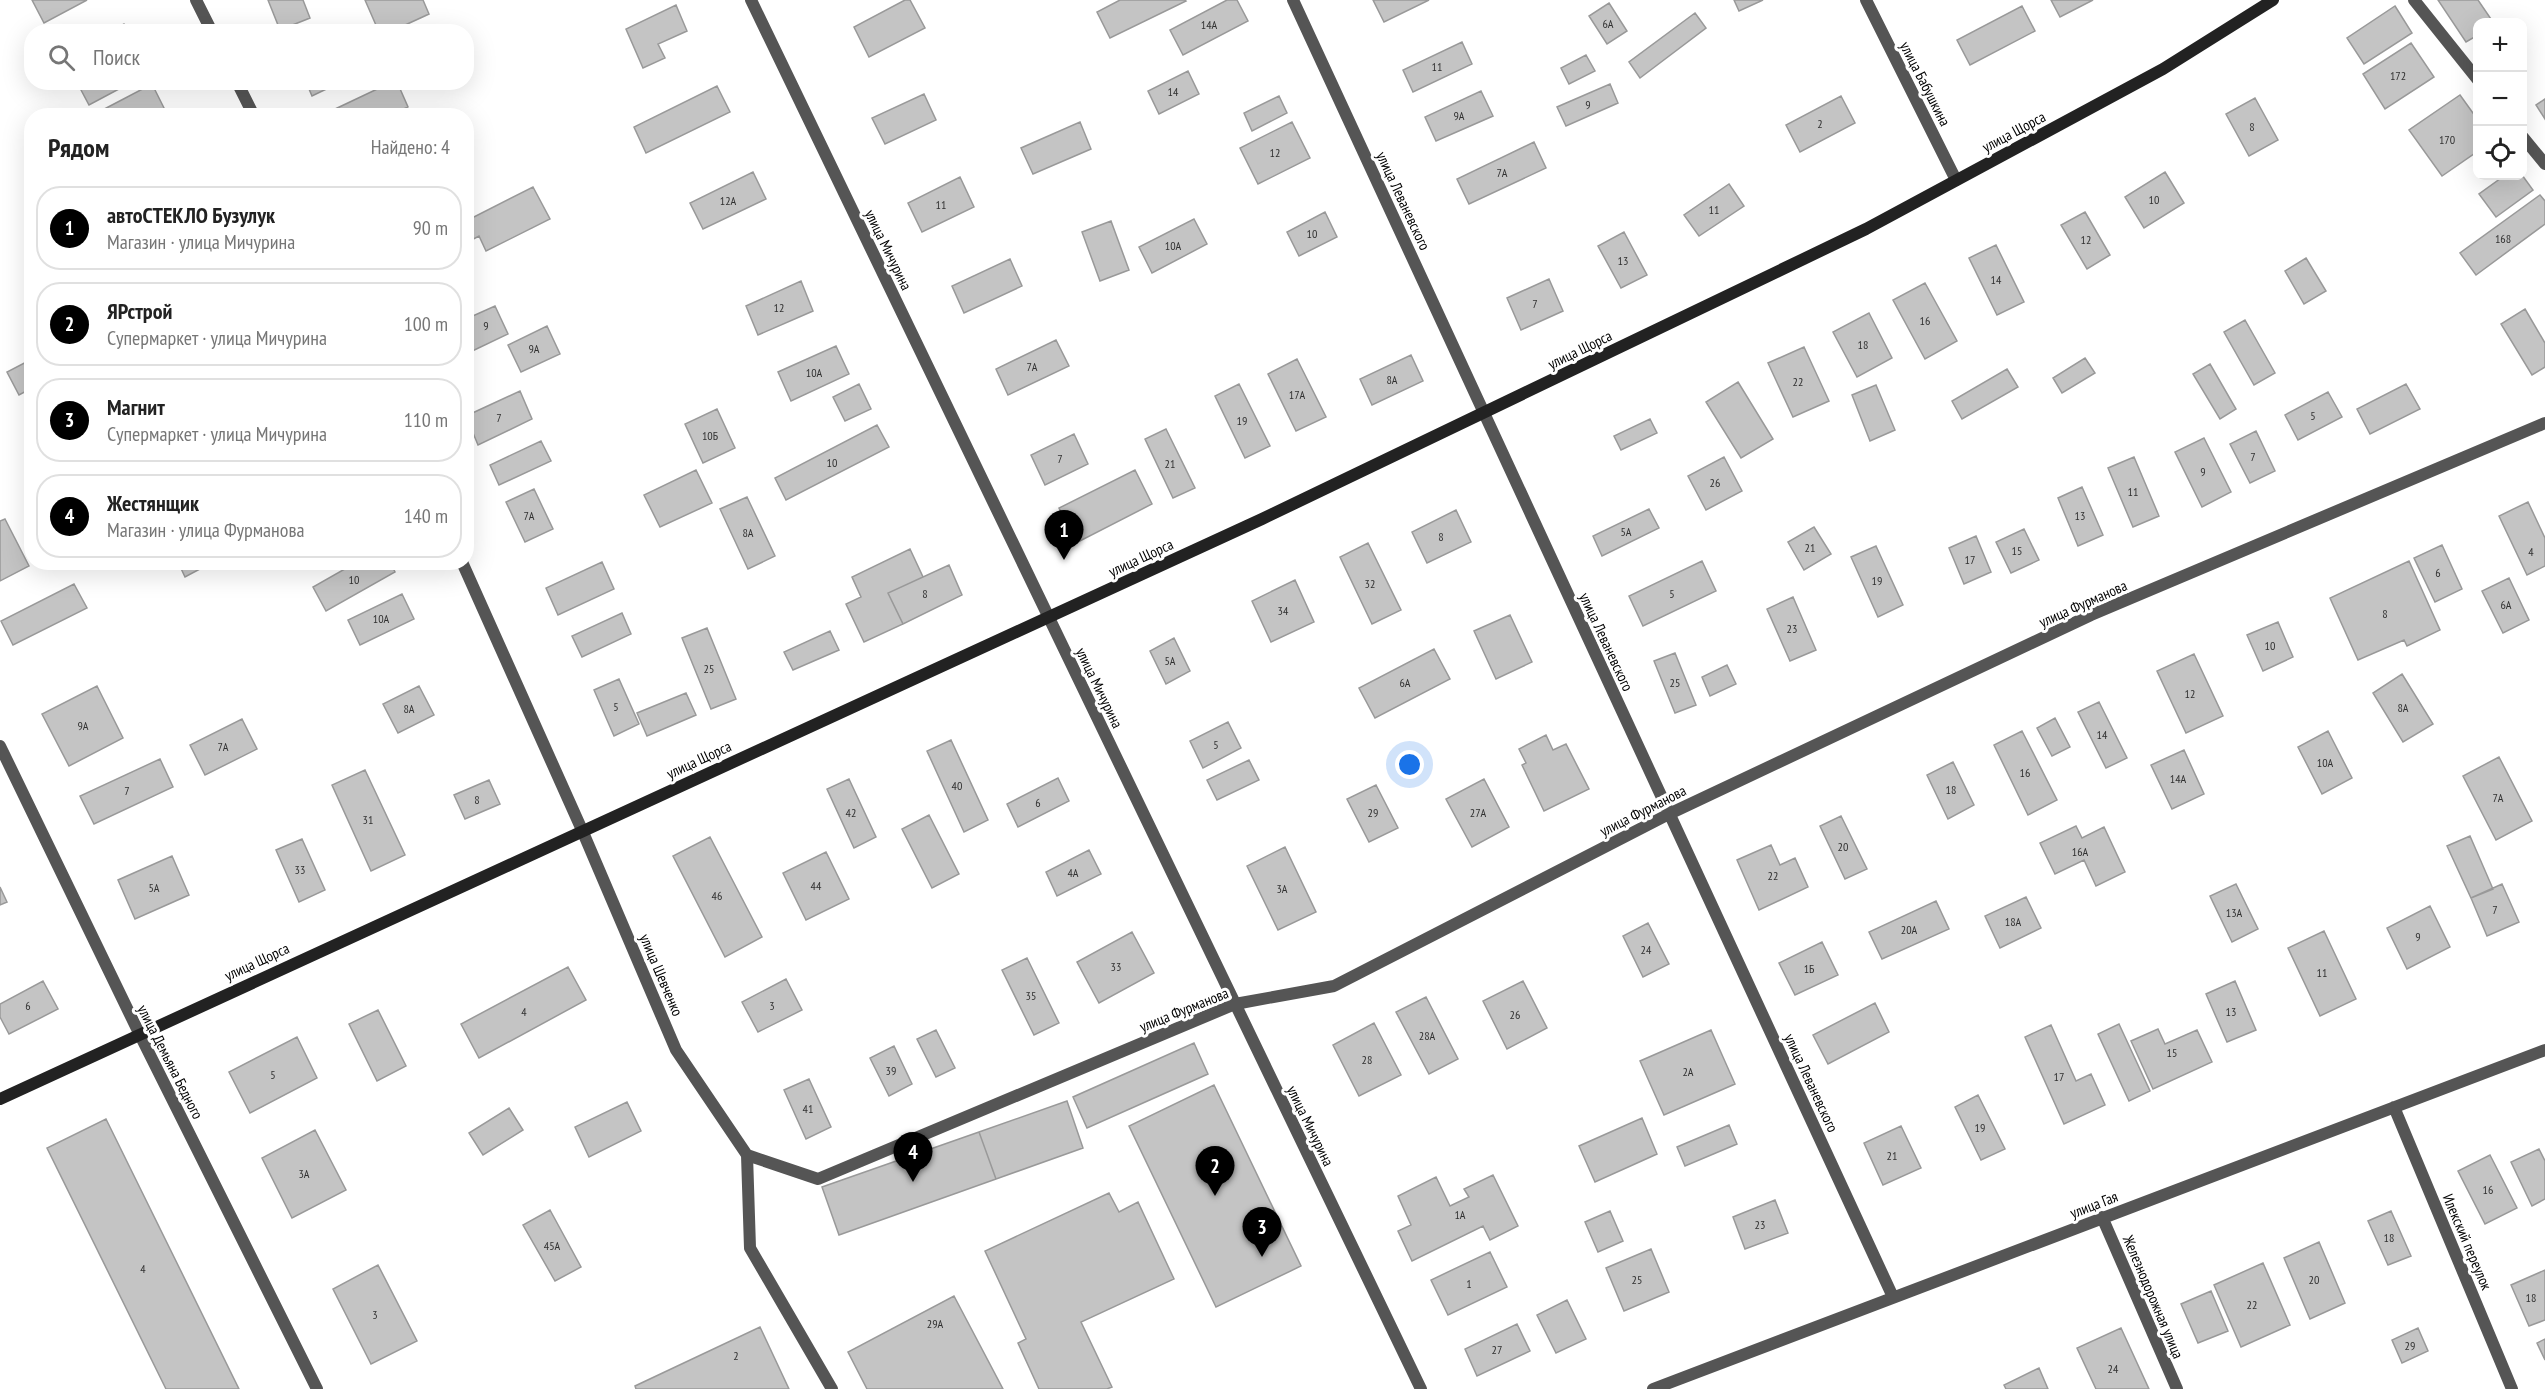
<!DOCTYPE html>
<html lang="ru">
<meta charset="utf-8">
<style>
:root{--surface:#fff;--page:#f6f6f6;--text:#222;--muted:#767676;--line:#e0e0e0;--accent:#000}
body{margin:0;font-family:"PT Sans Narrow",sans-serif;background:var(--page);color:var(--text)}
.controls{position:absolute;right:18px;top:18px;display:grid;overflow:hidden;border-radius:12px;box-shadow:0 6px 24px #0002}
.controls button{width:54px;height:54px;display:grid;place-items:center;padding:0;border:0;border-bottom:2px solid var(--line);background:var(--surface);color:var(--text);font:30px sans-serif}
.you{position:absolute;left:1410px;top:765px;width:21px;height:21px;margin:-15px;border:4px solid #fff;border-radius:50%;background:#1a73e8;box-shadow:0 0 0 9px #1a73e833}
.badge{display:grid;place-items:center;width:39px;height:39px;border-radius:50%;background:var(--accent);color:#fff;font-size:20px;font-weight:700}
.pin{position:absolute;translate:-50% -50px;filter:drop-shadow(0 2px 3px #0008)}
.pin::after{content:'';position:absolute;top:32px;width:21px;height:18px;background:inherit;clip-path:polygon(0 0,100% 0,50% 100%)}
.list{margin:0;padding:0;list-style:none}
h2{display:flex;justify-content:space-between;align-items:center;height:78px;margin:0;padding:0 24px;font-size:26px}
h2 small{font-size:20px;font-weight:400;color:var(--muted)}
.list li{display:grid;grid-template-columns:39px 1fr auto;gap:18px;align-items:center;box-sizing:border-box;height:84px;margin:0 12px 12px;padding:0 12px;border:2px solid var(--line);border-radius:24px}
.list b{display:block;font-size:22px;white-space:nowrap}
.list p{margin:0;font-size:20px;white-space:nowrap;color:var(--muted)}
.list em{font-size:20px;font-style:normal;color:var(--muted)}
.icon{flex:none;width:33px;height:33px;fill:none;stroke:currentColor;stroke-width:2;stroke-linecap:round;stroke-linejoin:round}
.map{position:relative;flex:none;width:2545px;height:1389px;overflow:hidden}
.search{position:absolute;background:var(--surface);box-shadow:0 6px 24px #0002;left:24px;top:24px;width:450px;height:66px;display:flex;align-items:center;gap:15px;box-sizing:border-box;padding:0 21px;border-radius:24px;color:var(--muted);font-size:22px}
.panel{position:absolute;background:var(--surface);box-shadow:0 6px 24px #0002;left:24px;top:108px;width:450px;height:462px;border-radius:24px}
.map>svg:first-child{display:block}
.building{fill:#c4c4c4;stroke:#999;stroke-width:1.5}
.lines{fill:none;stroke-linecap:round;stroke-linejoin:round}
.street{stroke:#555;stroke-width:12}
.secondary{stroke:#222;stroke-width:12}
.labels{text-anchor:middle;stroke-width:6;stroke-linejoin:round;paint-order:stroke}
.number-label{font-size:12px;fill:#313131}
.street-label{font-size:15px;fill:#000;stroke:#fff}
</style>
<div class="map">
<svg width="2545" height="1389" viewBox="0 0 2545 1389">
<rect width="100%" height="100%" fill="#fff"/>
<path class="building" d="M32,0h55l-43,23z
M268,0h35l7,18 -30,12z
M365,0h58l6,14 -39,18h-11z
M905,0h5l15,28 -56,29 -15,-30z
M1120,0h65l1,1 -76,37 -13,-26z
M1227,0h10l11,21 -65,34 -13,-25z
M1373,0h56l-45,22z
M1734,0h29l-24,11z
M2051,0h42l-33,17z
M2438,0h40l15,22h-15v13l-12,7z
M1609,3l18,28 -20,13 -18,-28z
M676,5l11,26 -29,13 7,14 -22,10 -17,-39z
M2022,6l13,25 -65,34 -13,-25z
M2395,6l17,27 -48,31 -17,-26z
M1695,13l11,15 -66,50 -11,-16z
M124,24l4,8h-19z
M1462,42l10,22 -59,28 -10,-22z
M2411,43l23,34 -49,32 -22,-35z
M1586,55l9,16 -26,13 -8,-16z
M1188,71l11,23 -40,20 -11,-23z
M90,82h42l-43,23 -9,-17z
M306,82h35l-29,14z
M392,82h5l11,25 -19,9h-54l-2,-6z
M152,84l16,32h-77z
M1610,84l8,19 -52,23 -9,-19z
M717,86l13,26 -84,41 -12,-26z
M1481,91l12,25 -57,25 -11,-24z
M924,94l12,26 -51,24 -13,-26z
M2460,95l18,25v31l-36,25 -33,-46z
M1279,96l8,17 -35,18 -8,-18z
M1841,96l14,27 -55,29 -14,-27z
M2255,98l23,42 -29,16 -23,-42z
M2545,99v20l-9,-14z
M1080,122l11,27 -58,25 -12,-26z
M1292,122l18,36 -52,26 -18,-36z
M1534,142l12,26 -77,36 -12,-25z
M753,172l13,27 -63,30 -13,-26z
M2165,172l19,31 -40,25 -19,-31z
M2522,175l11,15 -37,27 -17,-23 25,-18z
M960,177l14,30 -52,25 -14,-29z
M1729,184l15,22 -45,30 -15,-21z
M533,187l17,32 -64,32 -7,-15 -13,7v-22z
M2540,195l5,6v23l-69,51 -16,-22z
M1325,212l12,25 -38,19 -12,-24z
M2085,212l25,43 -23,14 -26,-44z
M1194,219l13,25 -55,29 -13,-26z
M1111,221l18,49 -29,11 -18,-49z
M1624,232l23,43 -26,13 -23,-42z
M1996,245l28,57 -27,13 -28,-57z
M2306,258l20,33 -22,13 -19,-33z
M1010,259l12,27 -58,27 -12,-27z
M1549,279l14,32 -42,19 -14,-32z
M801,281l12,30 -55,24 -12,-29z
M1925,283l32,58 -32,18 -32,-59z
M495,306l13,28 -42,20v-35z
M2525,309l20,34v24l-13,8 -31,-51z
M1869,313l23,45 -35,19 -24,-45z
M2245,320l30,53 -21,12 -30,-53z
M547,326l13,28 -39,18 -13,-27z
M1056,340l13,26 -61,29 -12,-26z
M836,346l13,28 -58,27 -13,-29z
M1804,347l25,54 -36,16 -25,-54z
M1411,355l12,26 -51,24 -12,-26z
M2085,358l10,15 -33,20 -9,-15z
M32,359v29l-13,7 -12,-23z
M1297,359l29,58 -30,14 -28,-57z
M2210,364l26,45 -16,10 -27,-45z
M2007,369l11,18 -56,32 -10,-18z
M1738,382l35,57 -32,19 -35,-56z
M859,384l12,25 -26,12 -12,-24z
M1239,384l31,62 -25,12 -30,-62z
M2406,384l14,25 -50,25 -13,-25z
M1876,385l19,45 -25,11 -18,-46z
M520,391l12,28 -54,26 -12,-29z
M2328,392l14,25 -44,23 -13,-25z
M717,409l18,39 -32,15 -18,-39z
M1650,419l7,14 -36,17 -7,-14z
M877,425l12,22 -103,53 -11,-22z
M1166,429l29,59 -22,10 -28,-59z
M2256,431l19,40 -25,12 -20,-39z
M1074,434l14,30 -43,21 -14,-30z
M2204,438l27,54 -29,15 -27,-55z
M541,441l10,20 -52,24 -9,-20z
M1724,457l18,34 -36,19 -18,-34z
M2134,457l25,59 -26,11 -25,-59z
M696,470l16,33 -52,24 -16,-32z
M1135,470l17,34 -76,39 -17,-35z
M2082,487l21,48 -25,11 -20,-48z
M534,489l19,40 -28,13 -19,-40z
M747,497l28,59 -27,13 -28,-60z
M2528,502l17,36v28l-18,9 -28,-59z
M1649,509l10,19 -57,28 -9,-20z
M1456,510l15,32 -44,21 -15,-31z
M5,519l24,47 -29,15v-60z
M1814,527l17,27 -27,16 -16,-28z
M2024,529l15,31 -28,13 -15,-31z
M1976,536l15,36 -27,12 -15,-36z
M1368,543l33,67 -29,14 -32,-67z
M2442,545l20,44 -27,13 -21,-44z
M1876,546l27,59 -25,12 -27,-60z
M910,549l13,28 -35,16 15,31 -39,18 -18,-38 15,-7 -9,-20z
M1702,561l14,30 -73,35 -14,-30z
M2409,561l31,69 -33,16 -3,-6 -46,20 -28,-62z
M178,562h35l-28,15z
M357,562h33l5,10 -69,39 -13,-24z
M602,562l12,27 -56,26 -12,-27z
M949,565l13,30 -59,29 -15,-31z
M2509,578l20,42 -26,13 -21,-42z
M1295,580l19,42 -43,20 -19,-41z
M74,584l13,24 -74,37 -12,-24z
M402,594l12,25 -54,26 -12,-25z
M1793,597l23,53 -26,11 -23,-52z
M622,613l9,21 -49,23 -10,-21z
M1510,615l22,47 -36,17 -22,-48z
M2278,622l15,35 -30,14 -16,-36z
M707,628l29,71 -25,10 -29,-71z
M830,631l9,19 -46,20 -9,-18z
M1174,638l16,33 -24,13 -16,-33z
M1434,649l16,30 -75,39 -16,-30z
M1675,653l21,52 -21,8 -21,-52z
M2194,654l29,62 -37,17 -29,-62z
M1727,665l9,19 -26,12 -8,-19z
M2402,674l31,50 -30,18 -30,-49z
M619,679l20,45 -25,12 -20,-46z
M97,686l26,52 -54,28 -27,-52z
M419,686l15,29 -36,18 -15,-29z
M686,693l10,22 -49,21 -10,-23z
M2099,702l28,56 -21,10 -28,-56z
M2055,718l15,29 -18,9 -15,-28z
M242,719l15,30 -52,26 -15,-30z
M1228,722l13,26 -38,20 -13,-27z
M2022,731l35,69 -29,15 -34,-70z
M2328,731l24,47 -30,16 -24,-47z
M1546,735l7,15 13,-6 23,45 -45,22 -22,-46 4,-2 -7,-14z
M951,740l37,80 -24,12 -37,-81z
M2184,750l20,44 -32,15 -21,-44z
M2499,757l33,64 -36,19 -33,-64z
M160,759l13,28 -79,37 -14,-28z
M1249,760l10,20 -42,20 -10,-20z
M1953,762l21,43 -26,14 -21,-44z
M365,770l40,85 -34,16 -39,-86z
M1058,778l11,23 -51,26 -11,-23z
M849,779l27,58 -22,11 -27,-59z
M1484,779l25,48 -37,20 -26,-48z
M489,780l11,24 -35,15 -11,-24z
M1376,785l22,43 -29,14 -22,-43z
M929,815l30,59 -27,14 -30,-59z
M1841,816l26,53 -22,10 -25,-53z
M2076,826l6,12 22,-11 21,45 -29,14 -12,-26 -29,14 -15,-31z
M2470,836l23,53 -22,9 -24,-52z
M710,837l52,100 -37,20 -52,-101z
M302,839l23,51 -26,12 -23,-52z
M1771,845l9,20 15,-7 13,29 -49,23 -22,-50z
M1285,847l31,65 -38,18 -31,-64z
M1089,850l12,24 -44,22 -11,-24z
M826,852l23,47 -43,21 -23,-47z
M172,856l17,39 -54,24 -17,-39z
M2236,884l22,45 -26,13 -22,-46z
M2502,884l17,38 -32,14 -16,-38z
M0,887l7,15 -7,3z
M2026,897l15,31 -41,20 -15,-32z
M1936,901l13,28 -67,30 -13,-27z
M2430,906l20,41 -43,22 -20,-41z
M1648,923l21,41 -26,13 -20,-41z
M2324,931l32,68 -36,17 -32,-68z
M1132,932l22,41 -55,30 -22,-41z
M1822,942l16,33 -43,20 -16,-32z
M1027,958l32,65 -25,12 -32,-65z
M568,967l18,33 -107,58 -18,-34z
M786,979l16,31 -44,22 -16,-30z
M43,981l15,28 -49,25 -9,-17v-13z
M1523,981l24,47 -40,21 -24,-48z
M2235,981l21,49 -29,12 -21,-48z
M1426,997l32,62 -29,15 -33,-62z
M1875,1003l14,29 -61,32 -15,-29z
M378,1010l28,56 -29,15 -28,-57z
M1374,1023l27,52 -42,21 -26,-51z
M2119,1024l31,67 -21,10 -31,-67z
M2051,1025l25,56 15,-7 14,31 -41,19 -39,-87z
M2158,1029l7,15 32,-14 15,32 -59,27 -22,-48z
M936,1030l19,38 -19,9 -19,-38z
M1711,1030l24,54 -71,31 -24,-54z
M297,1037l20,41 -67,35 -21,-41z
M1194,1043l14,31 -121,54 -14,-31z
M894,1046l18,38 -23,12 -19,-38z
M809,1079l22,48 -25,12 -22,-49z
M1214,1085l87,181 -85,41 -87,-181z
M1978,1095l27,54 -24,11 -26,-53z
M1067,1101l16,47 -87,31 -17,-47z
M627,1102l14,29 -52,26 -14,-30z
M509,1108l14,22 -40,25 -14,-22z
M1642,1118l15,36 -62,28 -16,-36z
M106,1119l133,270h-73l-119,-241z
M1729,1125l8,19 -52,22 -8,-19z
M1901,1126l20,42 -38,17 -19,-42z
M315,1130l31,60 -54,28 -30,-60z
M979,1132l17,47 -157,56 -17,-48z
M2539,1149l6,12v38l-13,7 -21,-44z
M2490,1155l27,53 -32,16 -27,-53z
M1493,1175l25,51 -28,14 -7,-14 -71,35 -14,-30 13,-6 -13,-29 38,-19 14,29 19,-9 -5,-8z
M1109,1193l10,19 19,-10 36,77 -93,43 31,65 -5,2h-68l-21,-46 8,-4 -41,-88z
M1775,1200l13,33 -43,16 -12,-32z
M550,1210l31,57 -26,14 -32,-56z
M1610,1211l13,30 -25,11 -13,-30z
M2391,1211l20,45 -23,9 -20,-44z
M2319,1242l26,61 -35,16 -26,-61z
M1651,1249l18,43 -45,19 -18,-43z
M1490,1252l17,35 -59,28 -17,-35z
M2263,1263l27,62 -49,22 -27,-62z
M378,1265l39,76 -46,23 -38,-75z
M2545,1270v50l-16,6 -18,-41z
M2211,1291l17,40 -30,12 -17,-39z
M954,1296l49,93h-136l-19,-37z
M1567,1300l19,39 -30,14 -19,-38z
M1517,1324l13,27 -53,25 -12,-27z
M760,1327l29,62h-153l-1,-3z
M2121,1328l28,61h-53l-19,-41z
M2418,1328l10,23 -26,12 -10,-23z
M2545,1339v21l-8,-17z
M2039,1368l9,21h-42l-2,-4z"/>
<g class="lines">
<path class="street" d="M196,0l16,32
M751,0l670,1389
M1293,0l600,1297
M1866,0l90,180
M2414,0l64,80
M237,82l17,34
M2522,136l23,28
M462,562l120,268 94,220 71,105 3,93 82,141
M0,746l139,287 178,356
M2394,1107l118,282
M747,1155l71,24 417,-175 99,-18 335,-172 422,-199 454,-192
M2102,1217l75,172
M1653,1389l892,-339"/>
<path class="secondary" d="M0,1099l1262,-580 604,-290 297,-160 110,-69"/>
</g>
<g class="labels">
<g class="number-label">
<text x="1608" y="28">6А</text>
<text x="1209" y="29">14А</text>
<text x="1437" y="71">11</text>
<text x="2398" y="80">172</text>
<text x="1173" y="96">14</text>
<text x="1588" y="109">9</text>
<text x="1459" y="120">9А</text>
<text x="1820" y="128">2</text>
<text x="2252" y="131">8</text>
<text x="2447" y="144">170</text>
<text x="1275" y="157">12</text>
<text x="1502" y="177">7А</text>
<text x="2154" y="204">10</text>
<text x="728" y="205">12А</text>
<text x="941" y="209">11</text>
<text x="1714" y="214">11</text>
<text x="1312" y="238">10</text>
<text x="2503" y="243">168</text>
<text x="2086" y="244">12</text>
<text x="1173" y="250">10А</text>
<text x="1623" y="265">13</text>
<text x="1996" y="284">14</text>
<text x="1535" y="308">7</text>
<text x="779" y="312">12</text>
<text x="1925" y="325">16</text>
<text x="486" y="330">9</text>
<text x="1863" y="349">18</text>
<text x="534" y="353">9А</text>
<text x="1032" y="371">7А</text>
<text x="814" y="377">10А</text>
<text x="1392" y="384">8А</text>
<text x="1798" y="386">22</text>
<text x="1297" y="399">17А</text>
<text x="2313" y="420">5</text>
<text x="499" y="422">7</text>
<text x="1242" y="425">19</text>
<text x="710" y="440">10Б</text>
<text x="2253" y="461">7</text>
<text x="1060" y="463">7</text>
<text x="832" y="467">10</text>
<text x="1170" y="468">21</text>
<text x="2203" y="476">9</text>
<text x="1715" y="487">26</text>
<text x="2133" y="496">11</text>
<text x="529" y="520">7А</text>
<text x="2080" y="520">13</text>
<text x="1626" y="536">5А</text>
<text x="748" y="537">8А</text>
<text x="1441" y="541">8</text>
<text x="1810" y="552">21</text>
<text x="2017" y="555">15</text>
<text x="2531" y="556">4</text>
<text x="1970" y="564">17</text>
<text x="2438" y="577">6</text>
<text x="354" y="584">10</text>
<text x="1877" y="585">19</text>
<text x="1370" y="588">32</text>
<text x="925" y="598">8</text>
<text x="1672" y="598">5</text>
<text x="2506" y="609">6А</text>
<text x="1283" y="615">34</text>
<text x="2385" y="618">8</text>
<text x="381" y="623">10А</text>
<text x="1792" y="633">23</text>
<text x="2270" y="650">10</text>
<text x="1170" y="665">5А</text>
<text x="709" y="673">25</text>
<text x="1405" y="687">6А</text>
<text x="1675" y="687">25</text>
<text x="2190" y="698">12</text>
<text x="616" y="711">5</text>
<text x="2403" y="712">8А</text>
<text x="409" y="713">8А</text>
<text x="83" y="730">9А</text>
<text x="2102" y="739">14</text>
<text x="1216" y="749">5</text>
<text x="223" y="751">7А</text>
<text x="2325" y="767">10А</text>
<text x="2025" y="777">16</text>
<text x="2178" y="783">14А</text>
<text x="957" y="790">40</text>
<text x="1951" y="794">18</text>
<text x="127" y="795">7</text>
<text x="2498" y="802">7А</text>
<text x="477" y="804">8</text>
<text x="1038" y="807">6</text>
<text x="851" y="817">42</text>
<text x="1373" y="817">29</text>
<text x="1478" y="817">27А</text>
<text x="368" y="824">31</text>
<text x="1843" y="851">20</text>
<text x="2080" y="856">16А</text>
<text x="300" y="874">33</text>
<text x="1073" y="877">4А</text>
<text x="1773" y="880">22</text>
<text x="816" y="890">44</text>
<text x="154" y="892">5А</text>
<text x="1282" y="893">3А</text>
<text x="717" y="900">46</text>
<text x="2495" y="914">7</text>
<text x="2234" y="917">13А</text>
<text x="2013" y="926">18А</text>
<text x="1909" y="934">20А</text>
<text x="2418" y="941">9</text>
<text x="1646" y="954">24</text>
<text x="1116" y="971">33</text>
<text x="1809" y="973">1Б</text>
<text x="2322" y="977">11</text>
<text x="1031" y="1000">35</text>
<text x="28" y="1010">6</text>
<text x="772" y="1010">3</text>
<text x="524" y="1016">4</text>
<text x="2231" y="1016">13</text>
<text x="1515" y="1019">26</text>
<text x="1427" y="1040">28А</text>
<text x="2172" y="1057">15</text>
<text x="1367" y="1064">28</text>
<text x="891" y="1075">39</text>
<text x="1688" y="1076">2А</text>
<text x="273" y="1079">5</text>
<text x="2059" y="1081">17</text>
<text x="808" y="1113">41</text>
<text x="1980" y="1132">19</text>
<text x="1892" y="1160">21</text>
<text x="304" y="1178">3А</text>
<text x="2488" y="1194">16</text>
<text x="1460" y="1219">1А</text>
<text x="1760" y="1229">23</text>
<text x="2389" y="1242">18</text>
<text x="552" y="1250">45А</text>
<text x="143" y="1273">4</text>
<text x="1637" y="1284">25</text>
<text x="2314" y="1284">20</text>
<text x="1469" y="1288">1</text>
<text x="2531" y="1302">18</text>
<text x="2252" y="1309">22</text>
<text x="375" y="1319">3</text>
<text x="935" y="1328">29А</text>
<text x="2410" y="1350">29</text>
<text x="1497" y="1354">27</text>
<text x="736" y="1360">2</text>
<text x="2113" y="1373">24</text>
</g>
<g class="street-label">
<text transform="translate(1925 84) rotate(63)" y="5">улица Бабушкина</text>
<text transform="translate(2014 132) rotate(-28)" y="5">улица Щорса</text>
<text transform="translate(1403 201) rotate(65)" y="5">улица Леваневского</text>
<text transform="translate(888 250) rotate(64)" y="5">улица Мичурина</text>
<text transform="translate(1580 350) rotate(-26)" y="5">улица Щорса</text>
<text transform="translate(1141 558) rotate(-25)" y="5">улица Щорса</text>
<text transform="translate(2083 604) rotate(-24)" y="5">улица Фурманова</text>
<text transform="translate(1606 642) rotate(65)" y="5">улица Леваневского</text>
<text transform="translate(1099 688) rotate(64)" y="5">улица Мичурина</text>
<text transform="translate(699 760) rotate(-25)" y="5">улица Щорса</text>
<text transform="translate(1643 811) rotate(-27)" y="5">улица Фурманова</text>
<text transform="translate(257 962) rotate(-25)" y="5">улица Щорса</text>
<text transform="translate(661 975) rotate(67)" y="5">улица Шевченко</text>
<text transform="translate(1184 1010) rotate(-22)" y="5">улица Фурманова</text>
<text transform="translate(170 1062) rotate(63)" y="5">улица Демьяна Бедного</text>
<text transform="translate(1811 1083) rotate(65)" y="5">улица Леваневского</text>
<text transform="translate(1310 1126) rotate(64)" y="5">улица Мичурина</text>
<text transform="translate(2094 1205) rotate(-21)" y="5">улица Гая</text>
<text transform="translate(2467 1242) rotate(67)" y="5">Илекский переулок</text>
<text transform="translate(2153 1297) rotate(67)" y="5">Железнодорожная улица</text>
</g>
</g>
</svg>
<div class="controls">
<button>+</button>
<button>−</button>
<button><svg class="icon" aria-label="locate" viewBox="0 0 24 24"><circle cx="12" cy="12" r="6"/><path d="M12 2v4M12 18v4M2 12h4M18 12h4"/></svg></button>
</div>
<div class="you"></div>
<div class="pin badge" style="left:1064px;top:560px">1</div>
<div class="pin badge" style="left:1215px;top:1196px">2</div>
<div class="pin badge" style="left:1262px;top:1257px">3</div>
<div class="pin badge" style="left:913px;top:1182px">4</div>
<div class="search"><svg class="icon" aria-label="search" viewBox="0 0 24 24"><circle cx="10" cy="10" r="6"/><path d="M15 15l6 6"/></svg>Поиск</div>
<section class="panel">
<h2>Рядом<small>Найдено: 4</small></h2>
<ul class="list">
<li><span class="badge">1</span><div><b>автоСТЕКЛО Бузулук</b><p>Магазин · улица Мичурина</p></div><em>90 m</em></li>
<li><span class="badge">2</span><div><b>ЯРстрой</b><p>Супермаркет · улица Мичурина</p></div><em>100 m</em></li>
<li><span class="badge">3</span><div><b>Магнит</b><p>Супермаркет · улица Мичурина</p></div><em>110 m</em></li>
<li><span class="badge">4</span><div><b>Жестянщик</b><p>Магазин · улица Фурманова</p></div><em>140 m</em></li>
</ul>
</section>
</div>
